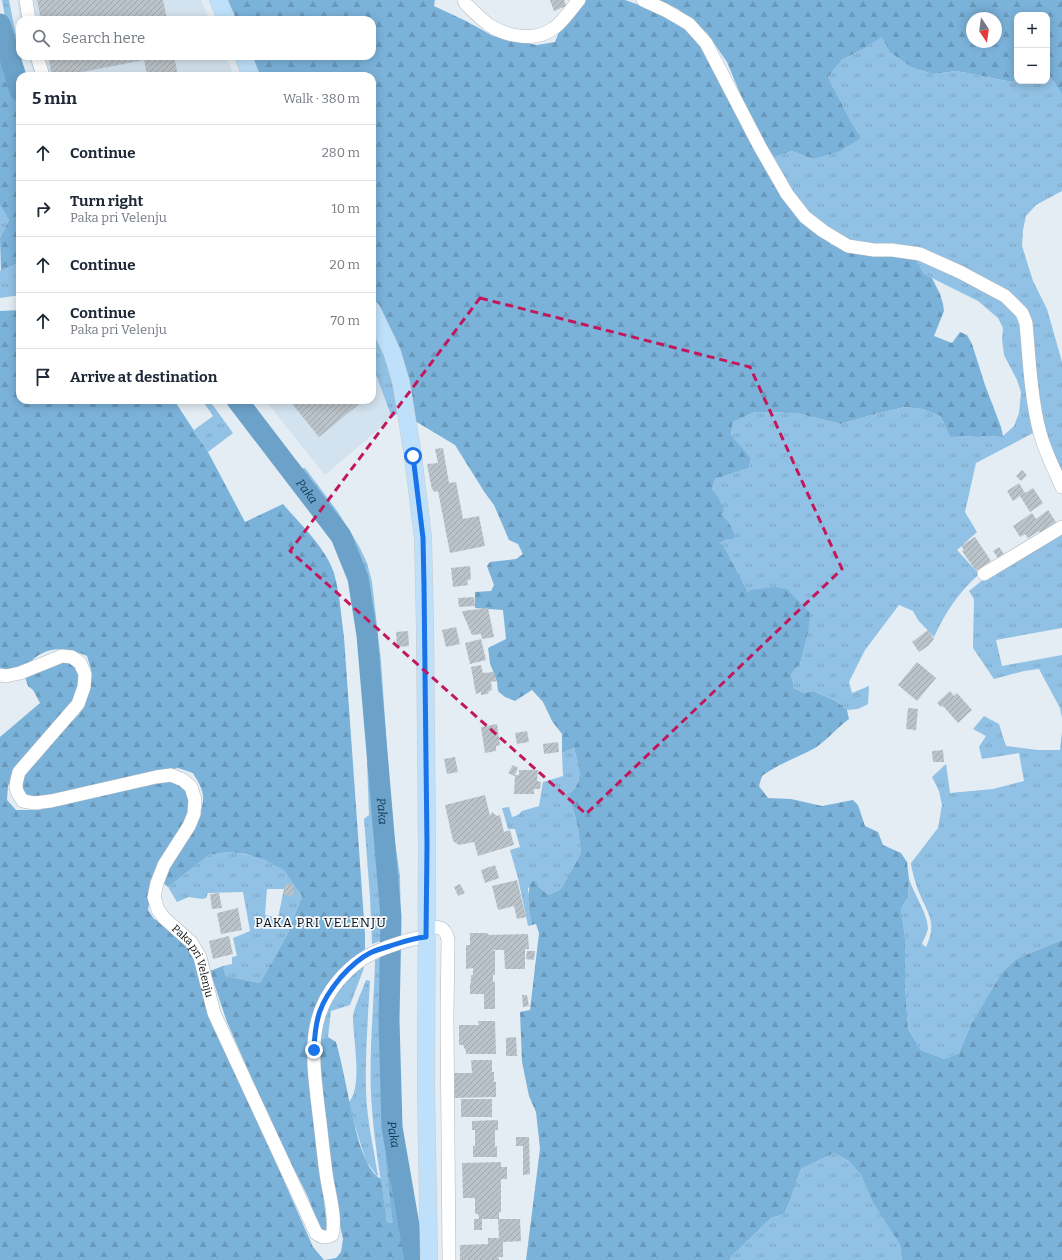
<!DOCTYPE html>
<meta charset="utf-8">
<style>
:root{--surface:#fff;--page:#f2f2f3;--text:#1f2937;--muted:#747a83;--line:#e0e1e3}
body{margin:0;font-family:Bitter,serif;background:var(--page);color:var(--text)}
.controls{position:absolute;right:12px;top:12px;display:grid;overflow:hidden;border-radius:8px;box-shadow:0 2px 10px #0003}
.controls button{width:36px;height:36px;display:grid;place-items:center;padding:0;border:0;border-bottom:1px solid var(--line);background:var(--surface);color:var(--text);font:20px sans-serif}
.compass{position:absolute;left:966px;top:12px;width:36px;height:36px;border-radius:50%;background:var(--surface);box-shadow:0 2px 10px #0003;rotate:167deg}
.stop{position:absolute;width:12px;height:12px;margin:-9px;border:3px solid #1a73e8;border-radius:50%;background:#fff}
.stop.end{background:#1a73e8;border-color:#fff;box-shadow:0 1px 4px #0008}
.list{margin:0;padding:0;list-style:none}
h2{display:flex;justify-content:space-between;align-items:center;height:52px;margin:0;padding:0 16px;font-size:17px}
h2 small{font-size:13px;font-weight:400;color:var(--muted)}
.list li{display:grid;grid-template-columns:26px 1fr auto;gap:12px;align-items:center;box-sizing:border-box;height:56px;padding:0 16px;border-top:1px solid var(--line)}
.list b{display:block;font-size:15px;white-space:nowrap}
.list p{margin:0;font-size:13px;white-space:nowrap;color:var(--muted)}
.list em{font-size:13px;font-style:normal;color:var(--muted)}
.icon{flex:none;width:22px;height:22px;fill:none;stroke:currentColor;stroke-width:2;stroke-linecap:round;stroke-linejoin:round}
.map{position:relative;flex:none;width:1062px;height:1260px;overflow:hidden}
.search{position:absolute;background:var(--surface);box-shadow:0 2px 10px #0003;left:16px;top:16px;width:360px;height:44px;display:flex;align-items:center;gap:10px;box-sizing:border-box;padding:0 14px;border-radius:12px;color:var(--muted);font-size:15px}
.panel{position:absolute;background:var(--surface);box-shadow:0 2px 10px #0003;left:16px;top:72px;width:360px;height:332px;border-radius:12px}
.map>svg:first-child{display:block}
.built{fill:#d2e2ee}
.grass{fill:url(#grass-tufts);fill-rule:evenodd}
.forest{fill:url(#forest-firs);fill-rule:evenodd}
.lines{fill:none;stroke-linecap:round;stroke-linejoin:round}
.river{stroke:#6ca2c9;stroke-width:21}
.building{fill:url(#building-hatch)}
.minor-casing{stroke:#afb8be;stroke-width:14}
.major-casing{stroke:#cacacb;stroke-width:18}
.minor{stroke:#fff;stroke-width:13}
.major{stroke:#bee0fa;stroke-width:17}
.route{stroke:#1a73e8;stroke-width:5}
.marked{fill:none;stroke:#c2185b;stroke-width:3;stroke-dasharray:8 5;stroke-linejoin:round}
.labels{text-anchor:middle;stroke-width:3.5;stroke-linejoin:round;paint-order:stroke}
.street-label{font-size:11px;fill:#0d0f12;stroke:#f4fafe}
.water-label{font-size:12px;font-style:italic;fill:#0c3853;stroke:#f4fafe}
.quarter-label{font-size:13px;letter-spacing:1px;fill:#0d0f12;stroke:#f4fafe}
</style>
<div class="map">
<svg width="1062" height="1260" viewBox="0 0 1062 1260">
<defs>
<pattern id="grass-tufts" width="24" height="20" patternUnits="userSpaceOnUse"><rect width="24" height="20" fill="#91c1e4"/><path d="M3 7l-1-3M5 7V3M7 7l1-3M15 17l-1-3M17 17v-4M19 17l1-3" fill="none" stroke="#7ca5c3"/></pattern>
<pattern id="forest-firs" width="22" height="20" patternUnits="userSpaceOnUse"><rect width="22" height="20" fill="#7bb2da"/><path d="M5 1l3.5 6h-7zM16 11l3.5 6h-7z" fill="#6998ba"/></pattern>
<pattern id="building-hatch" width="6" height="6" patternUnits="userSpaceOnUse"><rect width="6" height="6" fill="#bac3c9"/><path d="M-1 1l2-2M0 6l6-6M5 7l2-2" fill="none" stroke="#9fa6ac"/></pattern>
</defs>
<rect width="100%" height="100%" fill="#e4edf4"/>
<path class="built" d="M17,0h184l9,20h-190z
M28,56h198l8,20h-199z
M372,364l20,54 -67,57 -60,-75h107z"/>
<path class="grass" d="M2,0h7l11,56 7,20h-7v2l-15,-61z
M882,36l31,32 20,6 24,-3 55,11 5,-2v1h30v-6l7,7 8,13v96l-26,14 -10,11 -3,14 -1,16 11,35 14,28 15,53v117l-21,-57 -14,-113 -9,-10 -53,-30 -119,-28 -43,-34 -31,-49 20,-7 20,8 49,-21 -13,-22 -20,-39 14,-17 21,-11z
M0,205l9,15 -9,18z
M915,258l18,6 69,36 20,22 13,110 -59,31 -11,49 12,20 -20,18 22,24c-20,18 -34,39 -45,63l-16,-17 -5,-9 -14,-6 -34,45 -16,32 3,11 17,-7 -1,18 -10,5 -11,1 -11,-9 -23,-10 -9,2 -10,-5 -3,-14 9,-10 8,-31 -60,-41 -22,-42 -7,-7 8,-4 -15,-50 3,-10 34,-11 2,-10 -20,-22 2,-14 22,-10 41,1 45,11 34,-10 30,-7 17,2 20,7 39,19 22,1 11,-10 5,-13 2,-21 -4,-12 -13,-25 -2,-16 1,-11 -5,-10 -20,-17 -54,-27z
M20,262v33l-20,3v-28l1,1z
M372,325l14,29 13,58 -7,6 -20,-54z
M202,400h7l24,33 -25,19 -14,-22 19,-14z
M305,468l33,44 21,34 8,17 5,19 9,79 11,160 8,55 1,58 -7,3 -18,-261 -11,-93 -8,-24 -7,-14 -33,-52 -19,-24z
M1062,531v97l-66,12 6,26 60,-11v63l-2,-10 -21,-39 -15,2 -30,8 -21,-31 1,-49 -5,-8 20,-16z
M984,716l15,8 7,22 32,4h22l2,-19v209l-44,18 -16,14 -31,52 -12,29 -15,6 -23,-9 -13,-21 -3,-46v-45l-4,-29 7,-12 1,-18c5,15 19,35 19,50 -1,4 -4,10 -6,15l4,3c12,-26 1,-34 -8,-57 -3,-8 -5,-16 -7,-25v-2l27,-35 4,-23 -3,-14 -7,-14 14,-13 4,29 43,-4 31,-8 -5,-28 -37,6 -3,-12 7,-11 -13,-7z
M574,748c5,20 11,30 -5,46l9,34 3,25 -20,36 -12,6 -11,-9 -10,2v15l4,22 -4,1 -10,-48 -8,-28 10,-3 -5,-18h-7l-6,-21 7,-1 3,10 6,-2 4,-4 17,-5 4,-24 20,-6 -1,-23z
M373,757l5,50 8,132 -14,5 -2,-47 -6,-78 5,-4 -2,-53z
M228,852c17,2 43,6 56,18 7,7 12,18 18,26l-14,37 -28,50 -36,-7 -1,-10 9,-2v-7l5,-1 -4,-18 17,-7 -7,-39 -35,1 -2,5 -4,1 -13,-2 -12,5 -9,-15 41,-32zM267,889h17l-6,29 -13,-3z
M385,956l-3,49 -1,48 1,35 9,62h-4l-2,5 9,68 -7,-1c-6,-42 -14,-85 -16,-128 -2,-44 3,-90 4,-134z
M363,966l1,2 -14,37 -19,6 -3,26 -10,3 11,-40 22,-24z
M366,980l4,1c-2,36 -5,74 -4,111 1,29 8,57 12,85l-12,-16 -13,-41 -4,-18c14,-15 4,-64 4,-84 0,-9 10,-29 13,-38z
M834,1153l15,8 12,14 13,27 26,43 2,15h-172v-2l41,-40 13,-4c8,-15 11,-30 17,-45z"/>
<path class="forest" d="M228,0h207l-1,6 32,15 27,15 44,9 18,-3 5,-13 11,-15 14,-14h40l29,10 34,18 15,16 112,186 17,15 17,6 66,7 9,16 8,4 8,16 3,10 1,7 -10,25 18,7 8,-11 7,3 5,9 13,41 16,42 2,9h-53l-9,-20 -19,-7 -17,-2 -30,7 -34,10 -45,-11 -41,-1 -22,10 -2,13 20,23 -2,10 -34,11 -3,10 7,10 5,11 -3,5c8,6 13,14 13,24h-7l-7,4 6,7 22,42 3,-2 24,-3 12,2 23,24 -2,20 -8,31 -9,10 3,14 10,5 9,-2 23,10 11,9 2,9c-11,8 -24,23 -34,29 -18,10 -37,16 -53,28l-3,10 9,12 23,1 31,7 31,-6 5,5 7,21 13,6 5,13 18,8 6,9 2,17 -1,18 -7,12 4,29v45l3,46 13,21 23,9 15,-6 12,-29 31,-52 16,-14 44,-18v320h-160l-2,-15 -27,-43 -12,-27 -12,-14 -15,-8 -33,16c-6,15 -9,30 -17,45l-13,4 -41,40v2h-204l14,-111 -4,-37 -7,-16 -7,-34 -2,-50 10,-2 9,-77 -3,-9 -4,1c-3,-15 -7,-30 0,-44h4l2,5 11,9 12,-6 20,-36 -3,-25 -9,-34c16,-15 10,-26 5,-46l-12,5v-19l-10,-13 -9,-19 -11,-12 -17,11 -10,-4 -7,-6 -1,-9 -7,-19 -2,-15 18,-9 -3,-29 -28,-2v-16l16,-1 3,-6 -7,-19 3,-4 26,-3 7,-5 -5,-10 -9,-4 -15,-35 -9,-12 -30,-48 -40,-24 -13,-63 -7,-21 -23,-41v-220h-113l-8,-20h121v-36h-136z
M658,0h404v95l-8,-13 -7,-7v-60h-30v65l-5,2 -55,-11 -24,3 -20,-6 -23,-16 -8,-15 -19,12 -21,11 -14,17 20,39 13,22 -23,14 -26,7 -20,-8 -20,7 -28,-55 -17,-41 -20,-29 -29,-24zM972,18h24v24h-24z
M0,46l5,30 15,31v155l-19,9 -1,-33 9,-18 -9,-15z
M20,310v90h154l34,52 37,70 38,-18c17,20 43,44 51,69 6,21 7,43 10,64l21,297v15l-13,11 -33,41 -2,130 10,99 -6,1 -13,-34 -35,-70 -46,-105 -17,-51 13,-5 2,10 35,7 28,-50 14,-37 -18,-26 -18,-10 -21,-6 -17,-2 -19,3 -41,32 -6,-5 2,-6c12,-19 41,-58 39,-80 -1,-9 -6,-16 -10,-23l-15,-5 -147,31 -14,-12 9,-16 54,-58 10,-25 1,-19 -4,-13c-18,-7 -34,-11 -51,1 -5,4 -11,10 -17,13 -6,2 -13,2 -19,3v-362z
M65,661l8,3 6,10 2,14 -17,25 -49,57 -7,16 -1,14 9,10h22l110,-27 26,-1 13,7 4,20 -38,72 -5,29 6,9 14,6 26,27 18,73 48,101 53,121 11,13h-324v-523l40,-34 -7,-13 -5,-4 -3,-9z
M328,1037l8,5c4,14 7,29 10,43 5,23 14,83 35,94l6,43 6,1 -8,-68 2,-5h4l19,110h-85l11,-2 5,-6 2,-13 -6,-27 -9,-64 -10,-108z"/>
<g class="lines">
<g class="river">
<path d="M0,24l20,67"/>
<path id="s1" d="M237,400l104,136 17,42 9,57 24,282 -2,103 3,107 23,133"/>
</g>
</g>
<path class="building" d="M37,0h126l4,20h-126z
M550,0h14l2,6 -12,5z
M48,56h126l4,20h-31l-3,-16 -83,16h-9z
M200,73l1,3h-11v-1z
M289,400h75l-45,37z
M443,448l6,35 7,-1 7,37 16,-3 6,30 -35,7 -12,-62 -4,1 -1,-3 -1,1 -5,-26 11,-1 -3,-14z
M1022,470l5,5 -6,6 -5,-5z
M1019,483l6,10 8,-5 10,15 -13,9 -10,-16 -7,5 -6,-10z
M1048,510l8,12 -16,11 -1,-2 -11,7 -3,-4 -5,3 -7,-11 19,-13 4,6z
M975,537l16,24 -15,10 -14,-20 2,-1 -3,-4z
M999,547l5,7 -6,4 -5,-7z
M470,566l1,13 -4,2 1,4 -15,2 -2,-19z
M474,597l1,9 -16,1 -1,-9z
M488,608l6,29 -12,2 -1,-5 -9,1 -10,-23 1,-1z
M456,627l4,17 -14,3 -4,-17z
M928,630l6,9 -6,7 -9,6 -7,-10z
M408,631l1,15 -12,1 -1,-15z
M481,639l5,21 -16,4 -5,-21z
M917,662l19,16 -19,23 -19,-16z
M481,665l2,8 11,-1 2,9 -5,1 1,8 -3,1 -1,3 -7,1v-3l-5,2 -5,-27z
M950,691l4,5 3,-3 15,17 -14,13 -15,-17 -2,1 -4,-4z
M908,708l10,1 -2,21 -10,-1z
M497,724l3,21 -4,1v5l-11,2 -4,-26z
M527,731l2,11 -12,2 -2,-11z
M558,742l1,10 -15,2 -1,-10z
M943,750l1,12h-11l-1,-11z
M455,757l3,15 -11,2 -3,-15z
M513,765l5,3 -3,7h4v-5h19l-1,11 4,1 -1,7h-6v5h-20l1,-19 -1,1 -6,-3z
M485,795l5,21 2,-4 5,4 3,-1 4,17 6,-2 4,15 -36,11 -4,-14 -15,3 -6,-4 -8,-36z
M495,865l4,13 -14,5 -4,-13z
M517,880l9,37 -9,2 -3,-13 -16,4 -6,-24z
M285,884h9l-1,12 -9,-1z
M460,884l5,9 -7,3 -4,-9z
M219,893l3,15 -10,1 -2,-15z
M238,908l4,22 -21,4 -4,-21z
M470,933h17l2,2 39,-1 1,15h-4v20h-20l-1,-19h-13l4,1v24h-2v7h2v27h-11v-15h-14v-11h1v-8h2v-7l-7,1v-24h4z
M229,936l4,18 -20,5 -4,-18z
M527,951h8l-1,9 -8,-1z
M522,995h5l2,11 -6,1z
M478,1021h17l1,33h-30v-3l-3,-6h-4v-20h20z
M516,1037l1,19h-11v-18z
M471,1060h21v12h2v10h2v15l-44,1v-25h20z
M461,1099h31v18h-31z
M498,1120v10h-3v17l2,-1v11h-24v-11h2v-16h-3v-9z
M516,1137h13l1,37 -7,1v-29h-7z
M501,1162v5h6v12h-6v33h-2v7h-17v11h-8v-11h5l-1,-5h-3v-16h-12l-1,-35z
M498,1219h22l1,22 -18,1v15h-5l1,3h-39v-15l28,-1v-6h11z"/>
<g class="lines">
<g class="minor-casing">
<g id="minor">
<path d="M26,0l3,20"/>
<path d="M464,0l2,4c7,7 15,15 23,21 18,12 47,17 65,3 8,-5 18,-20 25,-28"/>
<path d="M643,0l22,10 24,14 17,19 54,104 27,47 18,23 18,14 25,15 26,4h18l28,4 40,18 45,24 17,17 4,10c3,34 5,77 14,110 5,19 14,36 22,54"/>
<path d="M37,56l6,20"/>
<path d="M984,574l78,-47"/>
<path id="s2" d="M0,675l6,1 14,-3 42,-17 10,1 8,6 5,11 -1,13 -6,17 -59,68c-4,14 -5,17 4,29l11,2 17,-2 105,-24 15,-2 12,5 8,7 4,13 -1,14 -5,12 -25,39 -7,18 -3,14 4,13 6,8 27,24 9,15 14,56 102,220c6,5 9,5 16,2 5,-16 -4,-45 -6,-62 -3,-22 -5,-45 -8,-67 -5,-46 -12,-88 21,-126 14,-16 27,-25 46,-32 14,-5 26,-10 41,-11"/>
<path d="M426,927c13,0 19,-1 22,13l-1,77 2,243"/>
</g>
</g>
<g class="major-casing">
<path id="major" d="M218,0l9,20
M243,56l8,20
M372,310l20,42 9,30 12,74 10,82 2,90 2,217 -1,244 3,171"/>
</g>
<use href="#minor" class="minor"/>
<use href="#major" class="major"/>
</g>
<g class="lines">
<path class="route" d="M314,1050c1,-32 6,-48 27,-73 9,-10 17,-18 29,-24 6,-3 13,-5 20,-7 12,-4 23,-8 36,-9l1,-92 -3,-260 -1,-47 -10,-82"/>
</g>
<path class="marked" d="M480,298l270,69 92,202 -256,245 -296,-263z"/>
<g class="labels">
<g class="street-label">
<text dy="4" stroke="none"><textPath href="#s2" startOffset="623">Paka pri Velenju</textPath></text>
</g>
<g class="water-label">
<text dy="4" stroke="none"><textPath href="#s1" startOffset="115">Paka</textPath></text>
<text dy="4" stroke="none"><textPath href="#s1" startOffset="451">Paka</textPath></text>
<text dy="4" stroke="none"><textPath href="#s1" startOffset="775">Paka</textPath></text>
</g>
<g class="quarter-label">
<text x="321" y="927">PAKA PRI VELENJU</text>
</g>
</g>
</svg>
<div class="controls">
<button>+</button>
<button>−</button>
</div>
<svg class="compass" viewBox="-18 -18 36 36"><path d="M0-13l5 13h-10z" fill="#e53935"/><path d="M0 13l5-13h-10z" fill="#747a83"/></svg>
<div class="stop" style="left:413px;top:456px"></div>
<div class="stop end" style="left:314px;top:1050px"></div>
<div class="search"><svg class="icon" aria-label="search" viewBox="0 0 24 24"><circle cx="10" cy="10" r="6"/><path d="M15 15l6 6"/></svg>Search here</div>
<section class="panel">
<h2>5 min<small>Walk · 380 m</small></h2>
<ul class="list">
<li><svg class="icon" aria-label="ahead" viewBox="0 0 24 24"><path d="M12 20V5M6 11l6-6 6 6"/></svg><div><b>Continue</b></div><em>280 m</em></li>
<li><svg class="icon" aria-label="right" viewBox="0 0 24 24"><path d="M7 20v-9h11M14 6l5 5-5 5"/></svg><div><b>Turn right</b><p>Paka pri Velenju</p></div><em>10 m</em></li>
<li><svg class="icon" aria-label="ahead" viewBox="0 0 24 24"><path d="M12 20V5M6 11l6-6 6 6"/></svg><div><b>Continue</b></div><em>20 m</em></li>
<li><svg class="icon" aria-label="ahead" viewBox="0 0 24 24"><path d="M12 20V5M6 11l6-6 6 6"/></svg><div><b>Continue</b><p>Paka pri Velenju</p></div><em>70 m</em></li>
<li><svg class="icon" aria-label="arrive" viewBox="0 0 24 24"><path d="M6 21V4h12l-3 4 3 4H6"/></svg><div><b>Arrive at destination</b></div></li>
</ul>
</section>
</div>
